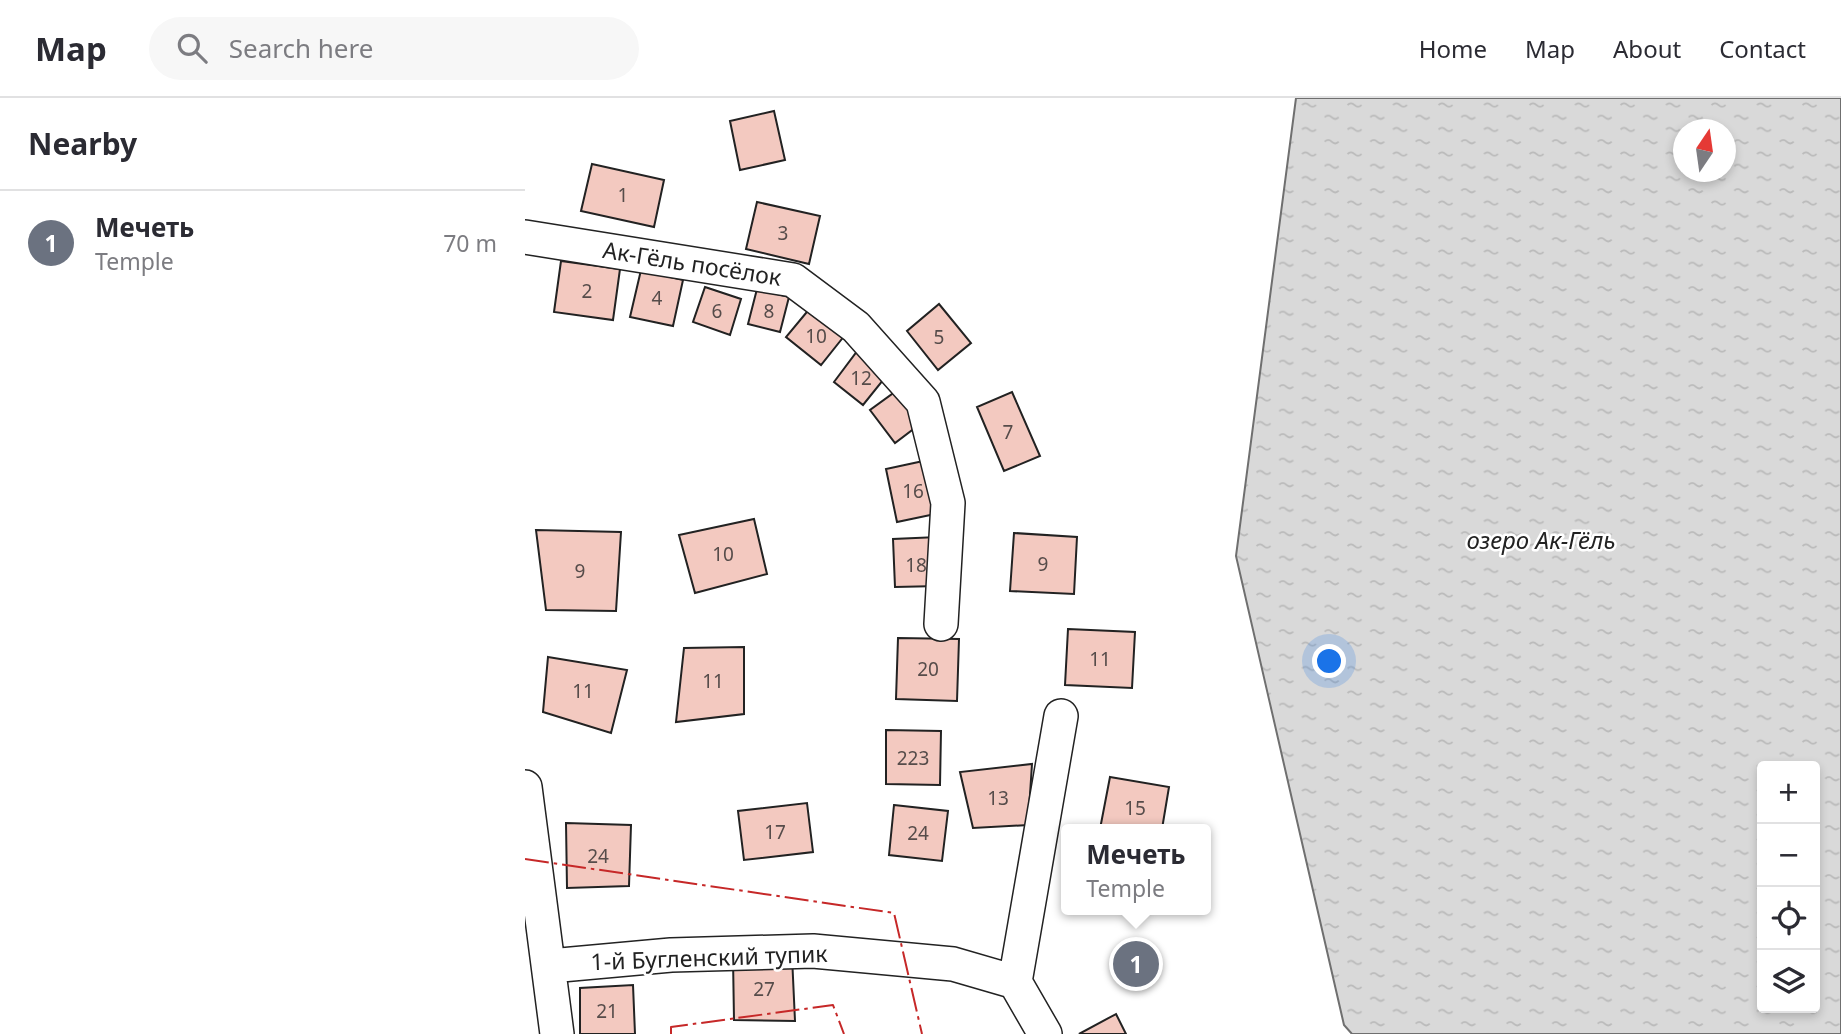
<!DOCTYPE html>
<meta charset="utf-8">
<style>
:root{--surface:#fff;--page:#f7f7f7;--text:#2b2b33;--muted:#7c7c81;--line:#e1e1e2;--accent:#c62828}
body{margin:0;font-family:"Noto Sans",sans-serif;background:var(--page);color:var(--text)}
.controls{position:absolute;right:21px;bottom:21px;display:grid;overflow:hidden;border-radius:7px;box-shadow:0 4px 10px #0003}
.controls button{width:63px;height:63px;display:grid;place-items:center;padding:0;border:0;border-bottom:2px solid var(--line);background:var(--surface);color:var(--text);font:35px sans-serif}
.compass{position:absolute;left:1148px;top:21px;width:63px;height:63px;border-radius:50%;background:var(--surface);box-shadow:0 4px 10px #0003;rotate:13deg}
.you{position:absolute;left:805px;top:564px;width:24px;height:24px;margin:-18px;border:5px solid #fff;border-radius:50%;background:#1a73e8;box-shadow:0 0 0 10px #1a73e833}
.badge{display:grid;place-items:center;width:46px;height:46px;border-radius:50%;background:var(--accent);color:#fff;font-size:23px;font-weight:700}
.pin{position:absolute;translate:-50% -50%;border:4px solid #fff;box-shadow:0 2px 7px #0006}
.popup{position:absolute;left:536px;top:726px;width:150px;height:91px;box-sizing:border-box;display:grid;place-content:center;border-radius:7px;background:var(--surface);filter:drop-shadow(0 2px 5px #0005);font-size:23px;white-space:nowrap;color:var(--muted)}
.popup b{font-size:26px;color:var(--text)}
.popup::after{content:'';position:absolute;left:50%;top:100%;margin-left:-14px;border:14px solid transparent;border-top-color:var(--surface)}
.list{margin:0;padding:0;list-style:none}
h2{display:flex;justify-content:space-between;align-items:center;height:91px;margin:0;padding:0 28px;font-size:30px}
h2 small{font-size:23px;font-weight:400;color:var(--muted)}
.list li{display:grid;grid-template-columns:46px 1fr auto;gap:21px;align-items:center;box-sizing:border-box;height:105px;padding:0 28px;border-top:2px solid var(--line)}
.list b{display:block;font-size:26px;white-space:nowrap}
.list p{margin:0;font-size:23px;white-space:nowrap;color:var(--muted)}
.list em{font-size:23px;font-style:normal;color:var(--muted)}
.icon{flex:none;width:38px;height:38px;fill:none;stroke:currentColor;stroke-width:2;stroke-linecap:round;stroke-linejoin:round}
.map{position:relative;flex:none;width:1316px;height:936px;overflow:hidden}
header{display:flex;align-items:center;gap:42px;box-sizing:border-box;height:98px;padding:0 35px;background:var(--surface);border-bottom:2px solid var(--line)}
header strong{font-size:33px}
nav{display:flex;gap:38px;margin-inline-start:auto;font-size:24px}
.search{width:490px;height:63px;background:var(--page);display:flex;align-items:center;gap:18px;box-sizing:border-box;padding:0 24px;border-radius:38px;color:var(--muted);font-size:26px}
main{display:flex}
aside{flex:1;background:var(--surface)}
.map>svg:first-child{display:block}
.water{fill:url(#water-ripples);stroke:#6f6f6f;stroke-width:2;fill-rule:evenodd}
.building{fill:#f3c9c0;stroke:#222;stroke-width:2}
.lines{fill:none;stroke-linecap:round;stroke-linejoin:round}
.street-casing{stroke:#222;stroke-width:36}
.street{stroke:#fff;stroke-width:33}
.power{stroke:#c62828;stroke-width:2;stroke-dasharray:24 5 3.5 5;stroke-linecap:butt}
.labels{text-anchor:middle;stroke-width:5;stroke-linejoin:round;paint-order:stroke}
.number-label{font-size:19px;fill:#564c4a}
.street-label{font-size:23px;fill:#222;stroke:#fff}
.water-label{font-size:24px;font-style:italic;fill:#222;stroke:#fff}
</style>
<header>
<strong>Map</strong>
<div class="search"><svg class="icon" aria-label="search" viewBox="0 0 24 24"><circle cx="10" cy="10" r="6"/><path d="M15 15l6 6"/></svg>Search here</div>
<nav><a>Home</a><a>Map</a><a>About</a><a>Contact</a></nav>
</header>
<main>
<aside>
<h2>Nearby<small></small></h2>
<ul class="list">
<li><span class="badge" style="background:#6b7280">1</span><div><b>Мечеть</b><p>Temple</p></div><em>70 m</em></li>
</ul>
</aside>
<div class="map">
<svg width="1316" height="936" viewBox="0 0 1316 936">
<defs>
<pattern id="water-ripples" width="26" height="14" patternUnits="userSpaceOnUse" patternTransform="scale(1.75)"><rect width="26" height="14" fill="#d9d9d9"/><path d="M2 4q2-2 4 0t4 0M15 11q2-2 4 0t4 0" fill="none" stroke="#bababa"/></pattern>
</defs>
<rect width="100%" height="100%" fill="#fff"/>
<path class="water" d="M771,0h545v936h-489l-8,-9 -108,-469zM1158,32h42v42h-42zM1237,668h53v242h-53z"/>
<path class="building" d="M249,13l11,49 -45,10 -10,-49z
M67,66l72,16 -10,47 -73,-16z
M232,104l63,14 -11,48 -63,-15z
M36,163l59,8 -7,51 -59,-8z
M116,172l42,10 -10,46 -43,-9z
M180,189l36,12 -11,36 -37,-13z
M232,191l32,8 -9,35 -32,-8z
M414,206l32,39 -33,27 -31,-39z
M286,209l34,28 -24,30 -35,-28z
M333,252l30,24 -25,31 -29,-23z
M374,291l25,32 -29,22 -25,-33z
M487,294l28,64 -36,15 -27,-64z
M403,362l12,53 -43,9 -11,-53z
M229,421l13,55 -72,19 -16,-58z
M11,432l85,2 -5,79 -70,-1z
M489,435l63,4 -3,57 -64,-3z
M413,439l1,49 -44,1 -2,-48z
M543,531l67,3 -3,56 -67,-3z
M373,540l61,1 -2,62 -61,-2z
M219,549v67l-68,8 8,-74z
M23,559l79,13 -16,63 -68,-21z
M361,632l55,1 -1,54 -54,-1z
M507,666l-4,61 -55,3 -13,-56z
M585,679l59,10 -7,42h-62z
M282,705l6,49 -69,8 -6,-49z
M369,707l54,6 -6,50 -53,-6z
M41,725l65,2 -2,61 -62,2z
M267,858l3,65 -61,-1 -1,-62z
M108,887l2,49h-55v-46z
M591,916l10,20h-47z"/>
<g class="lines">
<g class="street-casing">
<path id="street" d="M0,139l268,43 63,47 67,75 25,101 -7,121
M0,689l32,247
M25,868l121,-11 142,-4 140,13 62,18 30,52
M490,884l46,-266"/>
</g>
<use href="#street" class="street"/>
<path class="power" d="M0,761l369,54 28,121
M146,936v-7l162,-22 11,29"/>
</g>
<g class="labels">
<g class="number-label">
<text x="98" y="104">1</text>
<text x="258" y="142">3</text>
<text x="62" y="200">2</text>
<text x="132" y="207">4</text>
<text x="192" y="220">6</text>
<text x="244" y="220">8</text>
<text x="291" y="245">10</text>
<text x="414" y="246">5</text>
<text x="336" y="287">12</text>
<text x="483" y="341">7</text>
<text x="388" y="400">16</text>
<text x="198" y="463">10</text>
<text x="518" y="473">9</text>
<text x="391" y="474">18</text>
<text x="55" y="480">9</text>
<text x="575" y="568">11</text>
<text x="403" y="578">20</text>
<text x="188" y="590">11</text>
<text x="58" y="600">11</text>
<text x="388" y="667">223</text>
<text x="473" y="707">13</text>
<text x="610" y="717">15</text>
<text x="250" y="741">17</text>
<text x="393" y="742">24</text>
<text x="73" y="765">24</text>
<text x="239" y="898">27</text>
<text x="82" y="920">21</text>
</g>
<g class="street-label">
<text transform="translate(167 166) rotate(9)" y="8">Ак-Гёль посёлок</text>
<text transform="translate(184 860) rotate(-2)" y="8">1-й Бугленский тупик</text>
</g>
<g class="water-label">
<text x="1016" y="451">озеро Ак-Гёль</text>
</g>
</g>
</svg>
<div class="controls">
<button>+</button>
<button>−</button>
<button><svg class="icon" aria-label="locate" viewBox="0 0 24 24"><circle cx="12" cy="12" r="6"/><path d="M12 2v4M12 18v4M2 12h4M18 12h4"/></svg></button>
<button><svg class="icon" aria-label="layers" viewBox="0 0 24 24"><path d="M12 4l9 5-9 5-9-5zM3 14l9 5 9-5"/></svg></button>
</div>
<svg class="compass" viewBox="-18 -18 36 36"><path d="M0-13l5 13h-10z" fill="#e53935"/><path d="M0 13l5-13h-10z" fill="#7c7c81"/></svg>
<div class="you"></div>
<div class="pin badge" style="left:611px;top:866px;background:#6b7280">1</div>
<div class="popup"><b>Мечеть</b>Temple</div>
</div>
</main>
